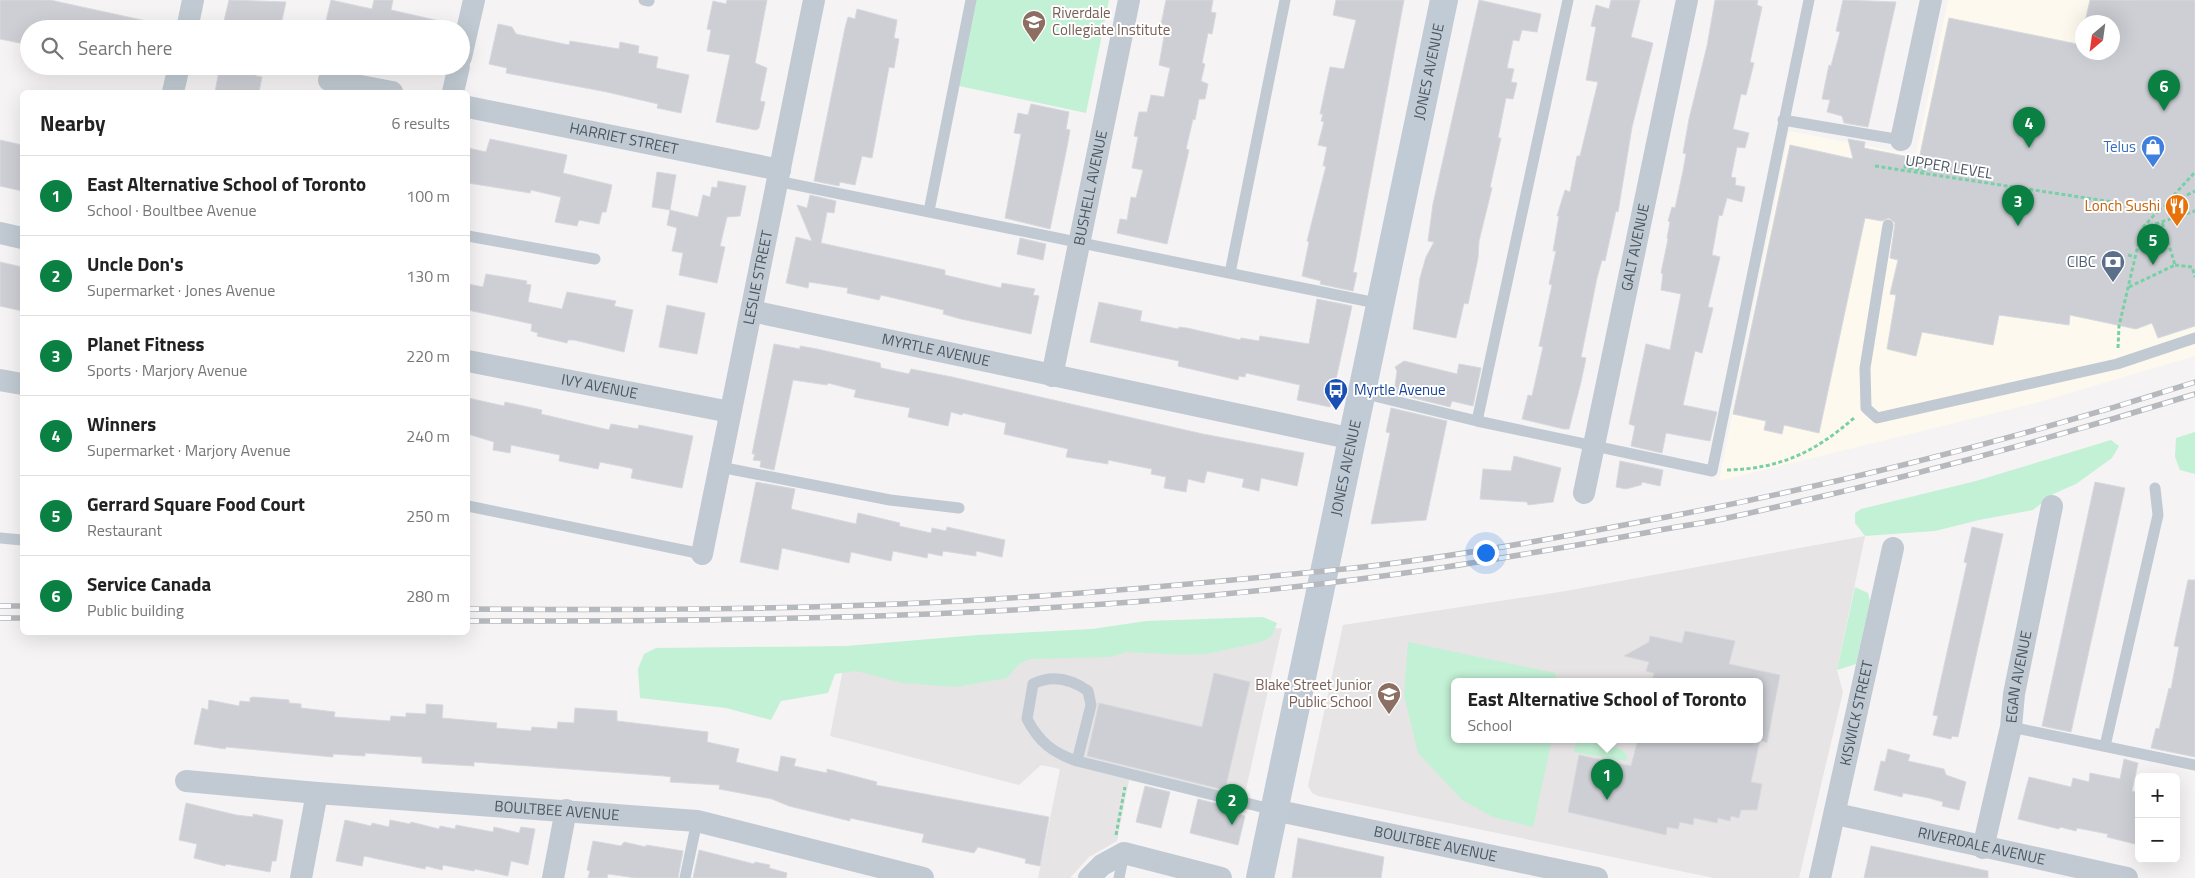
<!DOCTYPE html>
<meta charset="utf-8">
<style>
:root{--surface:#fff;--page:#f6f6f6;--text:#222;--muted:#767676;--line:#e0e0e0;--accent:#0b8043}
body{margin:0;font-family:"Titillium Web",sans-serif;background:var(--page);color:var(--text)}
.controls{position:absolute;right:15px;bottom:15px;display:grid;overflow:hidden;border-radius:8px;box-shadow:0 5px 20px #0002}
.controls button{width:45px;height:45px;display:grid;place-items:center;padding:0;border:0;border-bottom:1px solid var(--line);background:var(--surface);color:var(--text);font:25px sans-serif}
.compass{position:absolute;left:2075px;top:15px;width:45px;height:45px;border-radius:50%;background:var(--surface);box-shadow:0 5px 20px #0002;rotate:209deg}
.you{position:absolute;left:1485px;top:552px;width:18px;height:18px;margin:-12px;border:4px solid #fff;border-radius:50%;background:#1a73e8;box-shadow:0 0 0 8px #1a73e833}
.badge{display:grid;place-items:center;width:32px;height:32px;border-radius:50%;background:var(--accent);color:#fff;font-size:16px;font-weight:700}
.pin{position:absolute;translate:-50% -41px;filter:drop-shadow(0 1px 2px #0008)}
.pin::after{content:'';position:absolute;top:26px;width:18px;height:15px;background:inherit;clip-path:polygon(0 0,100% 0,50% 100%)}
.popup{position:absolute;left:1451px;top:678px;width:312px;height:65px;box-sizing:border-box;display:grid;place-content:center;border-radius:8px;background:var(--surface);filter:drop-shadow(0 1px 4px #0005);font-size:16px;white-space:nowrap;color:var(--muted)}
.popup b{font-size:19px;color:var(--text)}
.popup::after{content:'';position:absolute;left:50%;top:100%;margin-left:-10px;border:10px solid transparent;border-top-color:var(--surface)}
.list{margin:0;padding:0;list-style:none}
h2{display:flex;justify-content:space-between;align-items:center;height:65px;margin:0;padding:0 20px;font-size:21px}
h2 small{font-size:16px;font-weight:400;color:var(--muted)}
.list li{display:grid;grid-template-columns:32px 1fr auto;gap:15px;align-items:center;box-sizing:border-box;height:80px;padding:0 20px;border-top:1px solid var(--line)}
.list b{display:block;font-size:19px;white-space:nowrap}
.list p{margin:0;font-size:16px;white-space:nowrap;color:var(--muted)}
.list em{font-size:16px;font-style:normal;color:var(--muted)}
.icon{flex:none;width:28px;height:28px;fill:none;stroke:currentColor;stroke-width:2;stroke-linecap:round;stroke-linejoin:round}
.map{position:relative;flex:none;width:2195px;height:878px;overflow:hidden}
.search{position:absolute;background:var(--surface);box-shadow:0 5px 20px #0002;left:20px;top:20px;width:450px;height:55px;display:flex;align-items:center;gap:12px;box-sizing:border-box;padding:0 18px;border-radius:28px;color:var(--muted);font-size:19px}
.panel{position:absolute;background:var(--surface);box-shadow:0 5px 20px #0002;left:20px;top:90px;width:450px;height:545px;border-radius:8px}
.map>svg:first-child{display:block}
.commercial{fill:#fdf9ef;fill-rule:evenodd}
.education{fill:#e6e4e5;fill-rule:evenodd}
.green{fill:#c3f1d5}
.building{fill:#cdcfd5;stroke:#d7d9de}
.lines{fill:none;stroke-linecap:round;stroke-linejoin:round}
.path{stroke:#7ad0a6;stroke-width:3;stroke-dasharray:4 2.5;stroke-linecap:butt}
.lane{stroke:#c1cad2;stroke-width:11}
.street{stroke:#c1cad2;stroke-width:22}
.secondary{stroke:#c1cbd6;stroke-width:28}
.rail-casing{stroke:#b5b8bd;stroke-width:5.5}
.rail{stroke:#fff;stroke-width:4;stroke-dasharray:11;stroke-linecap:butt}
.labels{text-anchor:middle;stroke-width:4;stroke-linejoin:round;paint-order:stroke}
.education-label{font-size:15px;fill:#785e54;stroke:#fff;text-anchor:start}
.street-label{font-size:15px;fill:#4a5661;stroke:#fff}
.shop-label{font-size:15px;fill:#366cbe;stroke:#fff;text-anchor:end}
.food-label{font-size:15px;fill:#c56008;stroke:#fff;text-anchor:end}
.service-label{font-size:15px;fill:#4e5e75;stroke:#fff;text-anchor:end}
.transit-label{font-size:15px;fill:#164399;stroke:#fff;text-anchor:start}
</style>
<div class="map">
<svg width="2195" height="878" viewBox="0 0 2195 878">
<rect width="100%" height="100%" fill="#f5f3f3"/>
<path class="commercial" d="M1948,0h247v356l-159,47 -317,78 70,-350 127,24zM2082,22h30v30h-30z"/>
<path class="education" d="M1865,536l-28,134 6,22 -44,186h-85l-396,-82 -6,-3 -4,-7 35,-161 223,-34zM1454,681h306v58h-306z
M1282,628l-40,179 -113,-27 -12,61 -28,16 -19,21h-32l22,-109 -19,-4 -22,20 -189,-49 15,-77z"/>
<path class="green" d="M976,0h133l-23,113 -127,-27z
M2195,432v42l-15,-4 -5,-13 1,-19z
M2111,440l8,6 -7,12 -36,26 -23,10 -20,16 -54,10 -44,11 -70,5 -10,-13v-10l6,-4 115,-28z
M1855,587l13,6 2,8 -14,63 -19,6z
M1263,617l14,6 -5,13 -11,6 -55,12 -23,1 -56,-3 -18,5 -80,2 -11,6 -11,13 -51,9 -53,-4 -47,-12 -21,3 -7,19 -47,8 -10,19 -45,-12 -86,-10 -2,-29 6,-15 12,-6 190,-2 132,-11 114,-6 54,-8z
M1408,642l147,31 2,8h-103v58h98l-19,88 -40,-10 -31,-17 -44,-47 -14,-58z
M1580,739l41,10 6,6 -1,6 -52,-9 2,-9z"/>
<path class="building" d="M0,0h50l101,22 -1,7h-121v16l-29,-6z
M229,0l57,2 -6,27h-58z
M331,0l41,9 2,-9h19l-2,10 53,12v7h-120z
M727,0h40l-12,63 12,5 -7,33 5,1 -6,26 -3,2 -40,-8 14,-67 -23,-4 4,-21 -4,-1 6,-28 13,3z
M1166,0h47l-2,12 5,1 -4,21 -4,-1 -6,30 3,1 -4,17 7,3 -3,15h-6l-4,21 -2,-1 -7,30 3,1 -22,94 -50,-11 3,-14 7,1 4,-23 5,1 7,-28 -11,-2 6,-31 -4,-1 5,-24h8l4,-17 13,2 6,-29 -11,-3 7,-40 -5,-1z
M1336,0h68l-48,258 -3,14 4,1 -4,18 -33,-7 1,-3 -19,-5 7,-34 -2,-1 19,-75h-3l4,-19 -9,-2 6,-23 -3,-1 2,-7h-3l10,-47 14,2 12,-49 -23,-5z
M1479,0l62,14 -4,18 -15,-2 -3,11 -6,-1 -6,28 7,1 -3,13 6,1 -4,16 -7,-1 -8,40h3l-11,49 2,1 -13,53 -1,17 -10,46 -4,-1 -8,35 -43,-9 7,-51 6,-21 8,-15 -6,-1 5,-37z
M1611,0h29l-9,37 22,6 -21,84 -14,85 -2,-1 -11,50 -3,-1 -5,18 -16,79 5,1 -5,24 -12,47h-5l-42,-10 6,-24 4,1 11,-49 -4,-1 13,-61 -3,-1 7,-33h-3l6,-35h-2l8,-26 5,2 7,-36h3l18,-74 -12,-2 10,-53 -5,-1 5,-21 13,4z
M1715,0h43l-1,5 5,2 -12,55 4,1 -8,32 -5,-1 -8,35 16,4 -4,15 -8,-1 -6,30 5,1 -1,7 10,2 -3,15 -15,-4 -5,18 -3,-1 -7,40 8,2 -12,50 5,1 -11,45 -7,-2 -12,54 34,7 -7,29 -44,-8 -4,20 -31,-7 4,-20 -6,-2 17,-80 24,6 11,-56 -20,-4 2,-16 -2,-1 7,-34 -1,-1 3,-16 -2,-1 4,-14 3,1 8,-37 3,-17 -3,-1 6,-34 18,-73z
M1843,0l53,2 -28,125 -24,-4 -2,-7 -15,-4 3,-12 -8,-1 7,-34 2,1 9,-34 -4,-1z
M2090,0h105v326l-37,12 -6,-15 -16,6 -66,-14 -1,10 -70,-10 -6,30 -71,-13 -6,24 -29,-7 9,-54 -6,-1 8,-34 -8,-2 5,-35 -6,-5 -7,3 -17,-3 -46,215 -35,-8 -2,9 -18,-4 2,-9 -33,-7 57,-269 63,14 -5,-20 17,3 -1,6 55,11 30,-141 133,27v7h30v-30h-27z
M857,9l40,11 -3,18 5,1 -5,29 -5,-1 -17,91 -10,-2 -7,29 -15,-3 -1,4 -25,-5 31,-153 3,-11 7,2z
M498,24l14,3 4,7 53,11 1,-4 49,8 1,-7 19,4 -1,7 20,4 -2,11 33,7 -8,38 -24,-5 1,-4 -51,-12 -101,-19 1,-5 -18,-4z
M220,66l38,2 -2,8 6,1 -3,15h-44z
M1031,104l38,8 -3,17 4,1 -3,17 -17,82 -45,-11 16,-84 -7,-1 4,-20 10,2z
M490,139l77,16 -4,18 49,12 -6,27h-4l-3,12 -20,-4 -2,6 -22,-4 6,-25 -30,-7 -1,3 -62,-10v-35l18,4z
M0,140l22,5v46l-22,-5z
M657,172l19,3 -6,35 -18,-3z
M718,181l28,5 -6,30 -13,1 -7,29 5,1 -8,36 -38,-8 4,-22 -11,-2 5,-23 -10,-3 3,-15 28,7 5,-22 7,2 2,-10 5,1z
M810,195l26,6 -2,12 -7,-1 -6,31 124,27v5l56,13 1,-5 33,6 -2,6 6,1 -8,38 -70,-15 -18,-5 1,-4 -50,-12 -13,-3 -2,5 -32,-7 1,-5 -39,-6 -1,6 -22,-5 10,-46 16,4 -15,-36 10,3z
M1020,238l26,6 -3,16 -26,-6z
M0,262l22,5v44l-22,-5z
M486,274l41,7 -1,3 5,1 -3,17 34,7 5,-17 49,9 -2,5 19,4 -9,42 -50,-12h-6l-1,3 -30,-7 1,-3 -7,-2 1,-7 -64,-14v-26l15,3z
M1317,299l35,7 -22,101 -33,-7 3,-15 -54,-12 -1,4 -6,-1 -1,4 -60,-14 1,-5 -89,-19 9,-40 43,9 -2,10 38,8 1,-2 8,1 53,12 1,-2 18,3 1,-5 49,8z
M667,305l38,8 -8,41 -38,-7z
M774,344l26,5v-3l17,3 63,14 1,5 28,6 2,-5 41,8 251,57 101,19 -7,33 -36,-8 -2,13 -17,-4 2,-8 -37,-8 -3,12 -16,-4 -2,13 -22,-4 2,-11 -15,-3 1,-5 -44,-9v4l-42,-7 2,-8 -64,-15 2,-11 -43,-10 -1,2 -11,-3 -3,14 -40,-9 2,-9 -56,-11 2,-7 -28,-7 -1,2 -34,-5 -19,90 -14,-3 1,-6 -8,-1 2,-6h-3z
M1404,361l53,13 2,-10 22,4 -8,38 -21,-5 -2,6 -56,-14 3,-22 -2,-4z
M468,398l36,8 1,-4 37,8 -1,4 68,16 2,-6 27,5 1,-4 54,11 -11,52 -51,-10 2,-9 -3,-1 -30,-6 -2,7 -39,-8 1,-6 -49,-10 -1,8 -17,-3 1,-8 -26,-8z
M1391,408l56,13 -21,99 -55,4 19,-91 -4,-1z
M1514,456l47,12 -8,34 -25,3 -1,-3 -47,-3 3,-30 28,2z
M1620,461l43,9 -3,16 -18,-4 -1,3 -15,4 -10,-2z
M756,482l39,7 -4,20 65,15 2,-11 42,10 -1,3 32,7 1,-5 14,3 1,-4 58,13 -3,17 -26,-6v5l-33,-5 -1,5 -14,-3 -1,5 -34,-7 -2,10 -40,-9 -2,11 -67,-15 -4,22 -38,-8z
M2095,482l30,6 -54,244 -29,-6z
M1972,527l31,7 -45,203 -6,-1 -1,3 -18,-4 5,-19 -5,-1 34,-152 -3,-1z
M2188,580h7v177l-44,-9 5,-20 3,1 10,-41 2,1 8,-42 -5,-1z
M1685,631l50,10 -6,23 51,11 -13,68 -7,-3 -9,42 11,2 -5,26h-16l-2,8 -8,-2 -1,5 -12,-3 -1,5 -23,-5 -1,7 -13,-3 -2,7 -11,-2 -1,8 -98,-23 11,-57 52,11 7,-27h122v-58h-108l2,-8 -8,-2 3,-9 -25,-6 25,-14 1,-6 32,7z
M1214,673l36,9 -25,108 -138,-34 12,-53 103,24z
M253,697l36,3v3l12,1v4l34,4 -1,5 56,4 1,-5 15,1v-4l20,1v-10l17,1 -1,13 55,5 -1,5 35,3 1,-4 25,2 1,-7 16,1 1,-15 42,3v10l91,11 -1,10 32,7 -3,13 42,10 3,-16 15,3 -2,7 33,7v-4l50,13 -1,3 173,32 -9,49 -15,-3 1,-4 -48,-12 -4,6 -52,-11 2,-8 -74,-16v3l-61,-15 -17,-7 -53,-10 1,-4 -50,-3 1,-5 -7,-1 -190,-14v4l-52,-3v-6l-57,-4v3l-32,-2v3l-107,-10 -1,2 -31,-5 8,-36 6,2 1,-10 30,6 1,-5 10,1v-4z
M1888,749l22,6 -2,6 36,8 2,6 20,7 -7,28 -17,-4 1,-4 -14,-4 -26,-5 -1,4 -28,-7 7,-29 4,1z
M2124,759l14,4 -6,28 7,2v52l-32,-8 1,-3 -31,-6 -1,3 -16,-4 -1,2 -41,-10 11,-42 42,10 2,-9 16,4 1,-9 30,6z
M1145,786l25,6 -9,36 -25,-6z
M1198,799l24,6 -1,5 24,6 -7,29 -48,-12z
M186,803l50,12 17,2v-3l30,6 -7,41h-4l-2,11 -44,-8 -1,2 -31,-8 3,-14 -18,-4z
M345,820l26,6 1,-3 17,4 1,-7 20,4 1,-2 28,7 1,-3 15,3 1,-4 37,7 1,-5 25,6 2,-6 14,2 -7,36 -17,-4 -3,15 -33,-7 -1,2 -31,-6 -1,5 -16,-4 -1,3 -61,-13 -2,10 -26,-5z
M1298,838l86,19 -3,21h-89z
M593,841l28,5 3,-4 22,5v-2l37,6 -5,27h-42l-28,-4 -1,4h-19l2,-7 -3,-1z
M1871,846l117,25v7h-124z
M699,850l55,14 1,-2 15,3 -1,3 18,5 -1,5h-93z"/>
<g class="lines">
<path class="path" d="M1907,158l-2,9 23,4
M1875,166l284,43 36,-18
M2165,205l30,-33
M2143,228l52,-17
M2128,255l7,2
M2175,265l17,2 3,10
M2129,287l46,-22 -13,-43
M2118,348l1,-22 23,-98 18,-19
M1727,470c53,-1 88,-18 127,-52
M1116,835l9,-48"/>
<path class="lane" d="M644,0l5,1
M1783,120l118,20
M777,181l604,123
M929,211l42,-211
M1888,225l-23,143 1,40 11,10 240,-54 78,-26
M468,236l127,23
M1230,273l55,-273
M1362,393l115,28 235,50 97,-471
M1477,421l91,-421
M720,467l170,33 69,8
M468,506l234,48
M0,538l22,2
M2011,727l184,38
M2105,746l53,-231 -3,-27
M1077,761l14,-56 -3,-14c-17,-12 -35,-17 -55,-7l-6,35c12,23 26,34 50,42l197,49
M685,878l12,-57
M1119,878l5,-25"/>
<g class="street">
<path d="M187,29l6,-29"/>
<path d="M461,57l13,-57"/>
<path d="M329,80l63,12"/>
<path d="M173,92l6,-26"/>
<path d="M453,92l6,-26"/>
<path id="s1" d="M468,107l312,63"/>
<path d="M1901,140l30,-140"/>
<path d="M0,233l22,5"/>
<path id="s2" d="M752,311l601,128"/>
<path id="s3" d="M468,361l262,51"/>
<path id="s4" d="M1052,376l77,-376"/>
<path d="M0,380l22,4"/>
<path id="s5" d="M1584,493l103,-493"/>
<path id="s6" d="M702,554l112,-554"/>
<path id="s7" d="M186,781l131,12 380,28 226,57"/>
<path id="s8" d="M1274,810l323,68"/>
<path id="s9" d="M1836,814l291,64"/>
<path id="s10" d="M1983,848l28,-121 3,-33 38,-188"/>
<path d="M301,878l16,-85"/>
<path d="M553,878l13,-68"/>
<path d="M1089,878l13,-13 22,-12 97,25"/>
<path id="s11" d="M1820,878l73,-330"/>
</g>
<path class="secondary" id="s12" d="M1260,878l184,-878"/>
<g class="rail-casing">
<path id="rail" d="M0,606h22
M468,609c158,1 316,1 474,-7 138,-7 275,-20 412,-34 91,-10 181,-26 270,-43 192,-35 384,-83 571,-143
M0,618h22
M468,621c321,1 646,-5 965,-52 72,-11 145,-24 217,-37 28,-6 58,-9 86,-16 155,-34 308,-75 459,-122"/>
</g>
<use href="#rail" class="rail"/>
</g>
<defs>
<g id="school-pin" transform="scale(1.25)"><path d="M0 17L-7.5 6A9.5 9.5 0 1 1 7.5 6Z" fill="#8d6e63" stroke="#fff"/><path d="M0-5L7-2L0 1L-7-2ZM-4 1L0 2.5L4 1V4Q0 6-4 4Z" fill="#fff"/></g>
<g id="shop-pin" transform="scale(1.25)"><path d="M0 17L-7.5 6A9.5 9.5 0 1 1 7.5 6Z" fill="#3f7fe0" stroke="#fff"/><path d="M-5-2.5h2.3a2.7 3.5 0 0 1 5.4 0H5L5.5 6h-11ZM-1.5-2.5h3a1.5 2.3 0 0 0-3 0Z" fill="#fff"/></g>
<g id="restaurant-pin" transform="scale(1.25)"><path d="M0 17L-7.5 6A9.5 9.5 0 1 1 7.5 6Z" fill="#e8710a" stroke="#fff"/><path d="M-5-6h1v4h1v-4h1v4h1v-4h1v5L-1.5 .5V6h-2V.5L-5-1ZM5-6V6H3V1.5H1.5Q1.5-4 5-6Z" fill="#fff"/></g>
<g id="bank-pin" transform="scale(1.25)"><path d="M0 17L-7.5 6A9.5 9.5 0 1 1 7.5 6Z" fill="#5c6f8a" stroke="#fff"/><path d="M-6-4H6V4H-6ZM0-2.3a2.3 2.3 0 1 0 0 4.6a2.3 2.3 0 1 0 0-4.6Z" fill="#fff"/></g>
<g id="bus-pin" transform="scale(1.25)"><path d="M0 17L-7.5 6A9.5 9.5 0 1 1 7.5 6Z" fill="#1a4fb4" stroke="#fff"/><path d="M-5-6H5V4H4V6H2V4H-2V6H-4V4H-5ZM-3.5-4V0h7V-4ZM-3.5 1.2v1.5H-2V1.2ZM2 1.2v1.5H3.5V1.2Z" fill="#fff"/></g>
</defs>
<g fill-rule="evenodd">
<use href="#school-pin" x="1034" y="22"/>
<use href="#shop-pin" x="2153" y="147"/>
<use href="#restaurant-pin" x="2177" y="206"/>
<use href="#bank-pin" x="2113" y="262"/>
<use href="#bus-pin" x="1336" y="390"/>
<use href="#school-pin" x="1389" y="694"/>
</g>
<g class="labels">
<g class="education-label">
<text x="1052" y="18">Riverdale<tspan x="1052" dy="17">Collegiate Institute</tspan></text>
<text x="1372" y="690" text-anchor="end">Blake Street Junior<tspan x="1372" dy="17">Public School</tspan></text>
</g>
<g class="street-label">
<text dy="5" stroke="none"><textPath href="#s12" startOffset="824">JONES AVENUE</textPath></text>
<text dy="5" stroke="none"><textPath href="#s1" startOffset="159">HARRIET STREET</textPath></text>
<text transform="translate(1949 167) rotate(9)" y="5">UPPER LEVEL</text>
<text dy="5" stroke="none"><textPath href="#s4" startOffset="192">BUSHELL AVENUE</textPath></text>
<text dy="5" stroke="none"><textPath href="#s5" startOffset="251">GALT AVENUE</textPath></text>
<text dy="5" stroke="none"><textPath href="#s6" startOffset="282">LESLIE STREET</textPath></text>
<text dy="5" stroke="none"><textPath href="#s2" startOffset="188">MYRTLE AVENUE</textPath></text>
<text dy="5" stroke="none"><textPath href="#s3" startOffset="134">IVY AVENUE</textPath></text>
<text dy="5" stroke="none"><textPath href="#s12" startOffset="419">JONES AVENUE</textPath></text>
<text dy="5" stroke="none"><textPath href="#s10" startOffset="175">EGAN AVENUE</textPath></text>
<text dy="5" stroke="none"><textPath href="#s11" startOffset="169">KISWICK STREET</textPath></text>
<text dy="5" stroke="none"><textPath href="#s7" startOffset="372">BOULTBEE AVENUE</textPath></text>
<text dy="5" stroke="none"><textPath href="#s8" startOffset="165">BOULTBEE AVENUE</textPath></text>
<text dy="5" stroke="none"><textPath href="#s9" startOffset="149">RIVERDALE AVENUE</textPath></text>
</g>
<g class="shop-label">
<text x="2136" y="152">Telus</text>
</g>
<g class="food-label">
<text x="2160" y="211">Lonch Sushi</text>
</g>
<g class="service-label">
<text x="2096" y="267">CIBC</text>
</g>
<g class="transit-label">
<text x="1354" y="395">Myrtle Avenue</text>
</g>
</g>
</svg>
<div class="controls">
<button>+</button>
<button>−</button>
</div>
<svg class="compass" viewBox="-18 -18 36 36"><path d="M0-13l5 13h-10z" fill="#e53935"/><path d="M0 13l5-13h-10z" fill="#767676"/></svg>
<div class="you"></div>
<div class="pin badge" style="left:1607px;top:800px">1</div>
<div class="popup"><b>East Alternative School of Toronto</b>School</div>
<div class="pin badge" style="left:1232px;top:825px">2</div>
<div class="pin badge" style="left:2018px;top:226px">3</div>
<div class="pin badge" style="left:2029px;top:148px">4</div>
<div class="pin badge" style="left:2153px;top:265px">5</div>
<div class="pin badge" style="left:2164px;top:111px">6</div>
<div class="search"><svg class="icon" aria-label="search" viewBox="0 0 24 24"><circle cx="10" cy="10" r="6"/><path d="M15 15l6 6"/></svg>Search here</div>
<section class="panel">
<h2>Nearby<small>6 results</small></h2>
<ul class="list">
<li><span class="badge">1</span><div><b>East Alternative School of Toronto</b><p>School · Boultbee Avenue</p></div><em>100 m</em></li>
<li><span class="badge">2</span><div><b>Uncle Don's</b><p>Supermarket · Jones Avenue</p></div><em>130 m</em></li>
<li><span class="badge">3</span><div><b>Planet Fitness</b><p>Sports · Marjory Avenue</p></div><em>220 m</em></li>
<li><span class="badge">4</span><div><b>Winners</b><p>Supermarket · Marjory Avenue</p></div><em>240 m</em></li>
<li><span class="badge">5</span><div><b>Gerrard Square Food Court</b><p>Restaurant</p></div><em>250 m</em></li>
<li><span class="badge">6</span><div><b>Service Canada</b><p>Public building</p></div><em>280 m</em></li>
</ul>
</section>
</div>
